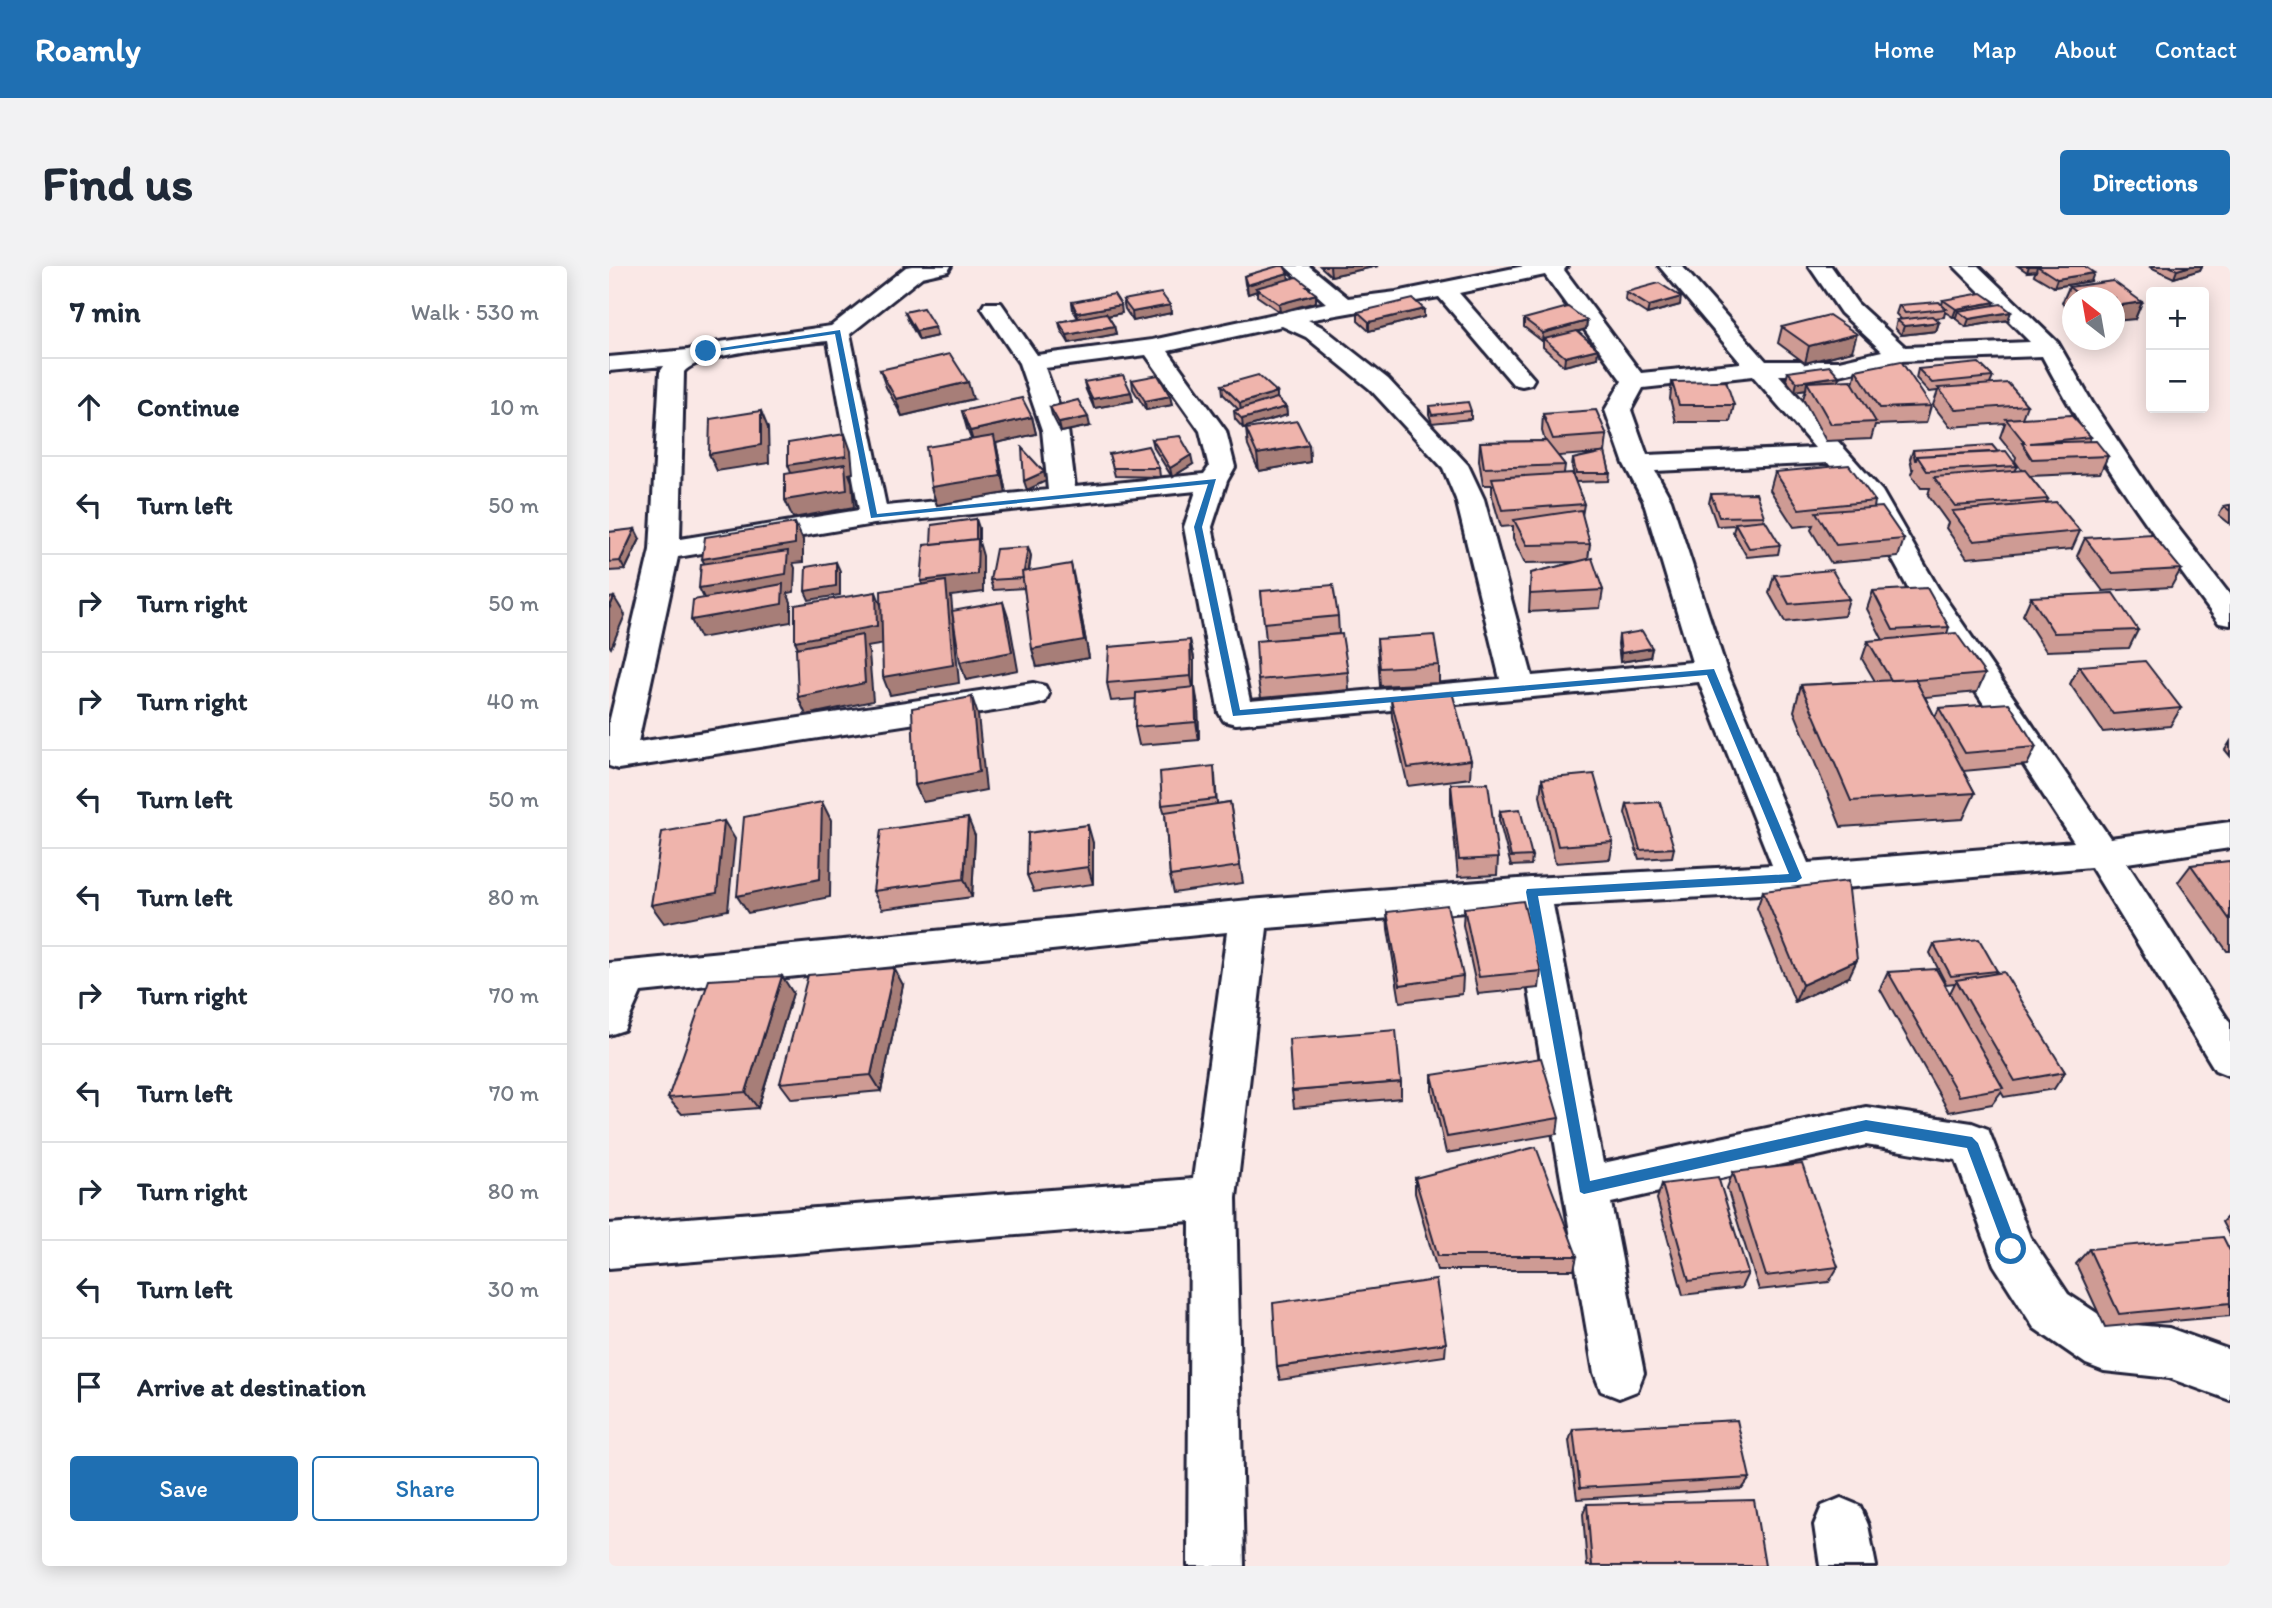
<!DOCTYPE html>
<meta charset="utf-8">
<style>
:root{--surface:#fff;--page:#f2f2f3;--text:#1f2937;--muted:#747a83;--line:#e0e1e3;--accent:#1f6fb2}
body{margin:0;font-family:Itim,sans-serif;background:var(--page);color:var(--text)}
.controls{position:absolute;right:21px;top:21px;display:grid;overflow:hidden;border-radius:7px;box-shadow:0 4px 18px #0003}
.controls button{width:63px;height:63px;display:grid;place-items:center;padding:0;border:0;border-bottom:2px solid var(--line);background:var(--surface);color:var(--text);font:35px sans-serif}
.compass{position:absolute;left:1453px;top:21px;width:63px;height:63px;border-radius:50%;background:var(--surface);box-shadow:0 4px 18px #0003;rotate:329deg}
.stop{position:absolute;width:21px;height:21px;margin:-16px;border:5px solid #1f6fb2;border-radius:50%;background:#fff}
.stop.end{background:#1f6fb2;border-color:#fff;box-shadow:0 2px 7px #0008}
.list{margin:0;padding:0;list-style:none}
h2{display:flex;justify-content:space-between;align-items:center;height:91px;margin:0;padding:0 28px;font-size:30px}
h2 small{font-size:23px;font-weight:400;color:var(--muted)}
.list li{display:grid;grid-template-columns:46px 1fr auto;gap:21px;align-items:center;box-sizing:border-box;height:98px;padding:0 28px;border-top:2px solid var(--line)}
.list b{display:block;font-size:26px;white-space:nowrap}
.list em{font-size:23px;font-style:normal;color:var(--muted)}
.actions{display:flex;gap:14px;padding:21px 28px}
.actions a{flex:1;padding:16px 0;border:2px solid var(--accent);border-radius:7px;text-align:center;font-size:24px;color:var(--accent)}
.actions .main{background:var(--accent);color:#fff}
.icon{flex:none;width:38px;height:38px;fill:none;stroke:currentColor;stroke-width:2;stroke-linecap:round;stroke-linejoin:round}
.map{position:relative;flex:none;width:1621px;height:1300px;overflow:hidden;border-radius:7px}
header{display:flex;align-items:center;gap:42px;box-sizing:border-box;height:98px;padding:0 35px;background:var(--accent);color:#fff}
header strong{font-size:33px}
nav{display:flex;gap:38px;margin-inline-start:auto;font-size:24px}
.intro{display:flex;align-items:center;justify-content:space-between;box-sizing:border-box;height:168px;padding:0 42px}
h1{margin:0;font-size:49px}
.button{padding:18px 32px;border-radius:7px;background:var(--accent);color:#fff;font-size:24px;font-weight:700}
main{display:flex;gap:42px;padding:0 42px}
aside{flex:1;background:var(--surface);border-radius:7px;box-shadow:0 4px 18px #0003}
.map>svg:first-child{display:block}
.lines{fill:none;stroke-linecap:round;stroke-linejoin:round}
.minor-casing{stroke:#22223b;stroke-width:6}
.minor{fill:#fff;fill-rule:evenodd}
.wall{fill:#ce9b94;stroke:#22223b;stroke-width:2;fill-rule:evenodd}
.shaded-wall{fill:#a77e78;stroke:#22223b;stroke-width:2}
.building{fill:#efb4ac;stroke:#22223b;stroke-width:2}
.route{fill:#1f6fb2}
</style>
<header>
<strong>Roamly</strong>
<nav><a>Home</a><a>Map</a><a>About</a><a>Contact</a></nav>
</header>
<div class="intro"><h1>Find us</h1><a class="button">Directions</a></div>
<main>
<aside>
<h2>7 min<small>Walk · 530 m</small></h2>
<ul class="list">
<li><svg class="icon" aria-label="ahead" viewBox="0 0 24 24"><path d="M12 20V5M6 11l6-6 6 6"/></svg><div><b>Continue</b></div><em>10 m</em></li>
<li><svg class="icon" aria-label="left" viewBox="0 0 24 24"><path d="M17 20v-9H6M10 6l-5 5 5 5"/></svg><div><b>Turn left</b></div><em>50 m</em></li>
<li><svg class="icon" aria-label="right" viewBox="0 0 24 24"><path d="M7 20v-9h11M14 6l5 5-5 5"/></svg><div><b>Turn right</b></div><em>50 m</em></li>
<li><svg class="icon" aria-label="right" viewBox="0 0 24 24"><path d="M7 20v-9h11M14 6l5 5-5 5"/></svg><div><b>Turn right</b></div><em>40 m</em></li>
<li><svg class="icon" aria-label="left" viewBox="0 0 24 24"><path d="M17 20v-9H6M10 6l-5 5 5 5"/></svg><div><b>Turn left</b></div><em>50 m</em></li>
<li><svg class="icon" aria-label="left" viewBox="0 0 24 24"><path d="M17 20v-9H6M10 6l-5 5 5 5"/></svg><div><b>Turn left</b></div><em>80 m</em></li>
<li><svg class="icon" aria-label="right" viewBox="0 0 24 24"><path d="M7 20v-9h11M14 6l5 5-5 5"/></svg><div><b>Turn right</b></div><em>70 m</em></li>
<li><svg class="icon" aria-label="left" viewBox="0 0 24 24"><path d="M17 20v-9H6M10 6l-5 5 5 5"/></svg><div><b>Turn left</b></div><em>70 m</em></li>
<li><svg class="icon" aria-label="right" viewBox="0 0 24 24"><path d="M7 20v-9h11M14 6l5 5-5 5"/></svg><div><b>Turn right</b></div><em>80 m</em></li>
<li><svg class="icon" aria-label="left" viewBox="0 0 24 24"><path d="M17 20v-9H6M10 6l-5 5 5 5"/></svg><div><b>Turn left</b></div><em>30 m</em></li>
<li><svg class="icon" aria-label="arrive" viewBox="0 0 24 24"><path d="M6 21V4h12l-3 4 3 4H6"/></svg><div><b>Arrive at destination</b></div></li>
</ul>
<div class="actions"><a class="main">Save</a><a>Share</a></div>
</aside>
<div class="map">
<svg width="1621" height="1300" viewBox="0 0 1621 1300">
<rect width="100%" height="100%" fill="#fae8e6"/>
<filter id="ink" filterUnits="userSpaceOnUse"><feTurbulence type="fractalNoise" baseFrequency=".0143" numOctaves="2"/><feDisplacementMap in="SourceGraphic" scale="14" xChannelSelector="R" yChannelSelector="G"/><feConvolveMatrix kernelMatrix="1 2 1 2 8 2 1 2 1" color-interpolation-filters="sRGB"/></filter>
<g filter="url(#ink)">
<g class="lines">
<g class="minor-casing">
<path id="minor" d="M303,0h39l-3,5 -26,6 -72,57 36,172 162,-16 -6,-60 -23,-67 -37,-55 3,-5h16l36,52 115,-15 174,-37 -41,-37h24l39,32 48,-6 128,-26h43l-3,4 77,103 100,-10 -82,-97h23l84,95h73l43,-10 -41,-38 -32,-47h22l26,37 48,44 125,-5 -76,-76h24l80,77 35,61 68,102 69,89v30l-11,-2c-64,-86 -127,-172 -177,-267l-143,5 -60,14h-60l103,116 56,97 172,250 120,-16v26l-103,15 103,160v53l-15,-6 -124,-203 -295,25 -243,13 50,258 263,-56 106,16 16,6 42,108 38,57 44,29 57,5 61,22v50l-61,-22 -65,-7 -18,-7 -52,-36 -40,-63 -38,-105 -90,-15 -255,58 33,170 -7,18 -18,7 -18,-7 -7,-18 -79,-465 -248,20 -31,270 8,368h-56l2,-345 -581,47v-44l584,-45 34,-247 -586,60 -17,38 -15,5v-72l640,-63 282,-22 241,-13 -73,-183 -463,42 -12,-3 -5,-8 -35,-186 12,-36 -322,33 -196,33 -40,185 395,-59 12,3 4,8 -4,8 -12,3 -415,64 -9,-3v-43l41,-173 10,-178 4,-6 -55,5v-14l79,-7 18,-6 125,-18 75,-59zM936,9l77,106 -17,29 19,54 19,36 49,162 -160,14 -48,-177 -16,-34 -80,-86 -66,-52 -14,-7 131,-23 74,87 9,2 9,-2 3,-5 -75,-86zM673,60l24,11 64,52 73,79 13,31 44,180 -250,22 -38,-174 15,-46 8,-14 -9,-36 -58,-80zM219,75l31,169 -179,29 4,-167c13,-19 117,-28 144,-31zM537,89l54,76 9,36 -5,7 -129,13 -7,-57 -23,-62zM1144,110l62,72 -168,7 -16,-45 12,-22zM1219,197l32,37 48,88 166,254 -266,21 -81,-192 -56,-171 -16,-29z
M1232,1232l19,8 8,19 8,41h-56l-6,-41 8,-19z"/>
</g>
<use href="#minor" class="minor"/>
</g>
<path class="wall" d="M711,0h58l-47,10z
M1409,0h66l7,15 -37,6 -20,-12 2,-4 -9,1z
M1542,0h51l-2,4 -26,8 -24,-11z
M679,7l1,6 21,8v3l6,4v8l-36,10 -23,-16v-5l-9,3 -3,-10 -1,-8z
M1460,21l73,15 -7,17 -20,-21h-42v13l-11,-8z
M1017,26l54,13 -33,9 -22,-14z
M514,34l47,5 1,8 -38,8 -8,-12z
M1334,34l50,5 15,15 -42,7 -10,-8v-2h-3l-8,-5 -1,5 -10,1 5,4 -3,9 -35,4 -6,-7 2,-8 4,-1 -5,-5 3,-9h43z
M463,36l50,11 -14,3 6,10 2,8 -47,9 -8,-13 -2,-8 19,-4 -5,-8z
M296,46l32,24 -18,4 -11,-20z
M749,46l66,5 -55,14 -11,-10z
M915,53l63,2 -1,8 -9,3 21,17 -1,9 -33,8 -21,-19v-6h-1l-18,-14z
M1173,61l70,24 -47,12 -27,-20z
M1309,103l75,8 -3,7 37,21 -5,13 69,19 -2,4 19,15 -8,17 -70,3 18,23 -1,4 33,28 -8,18 -105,9 -21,-30 2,-5 -20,-28 2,-7h-9l-10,-14 2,-5h-1l-2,-10 3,-9 85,2 19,14 -3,5h8l-7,-10 1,-4 -16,-20 5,-14 -55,4 -17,-22 5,-14 -9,1 -13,-14z
M271,104l93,29 -71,17 -16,-29z
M1247,104l75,36 -5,17 -51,2 -4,14 -45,2 -23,-42 3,-10 -11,2 -9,-11 2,-8 51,4 -1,5 15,3z
M523,114l38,16 2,9 -26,5 -13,-21z
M475,116l47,10 2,9 -39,7 -8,-18z
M1063,116l62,23 -4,17h-54l-6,-23z
M613,119l55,13 9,9 1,8 -44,13 -8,-9 -1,-8 4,-2 -15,-15z
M820,140l42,5v8l-39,4 -3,-9z
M441,141l40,19 -29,6 -9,-17z
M353,145l70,6 4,17 -40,9 10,50 -69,12 -6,-18 40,-48 -4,-10z
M934,148l64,21 -2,18 5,20 -1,8 -34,1 9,22 -2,12 8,28 -2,15 15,31 -3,18 -71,4 2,-39 46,-11 -52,1 -12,-25v-12l-12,1 -9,-31v-11h-9l-4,-25 1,-18 65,-1 -3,-10zM992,187l-28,6 -1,8 3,13 -11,-7 1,-8 -7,-9z
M637,163l63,16 1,17 -51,9 -11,-25z
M543,173l41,25 -21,13 -18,-29z
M500,188l50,14 1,9 -45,-1z
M1166,206l100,29 -1,7 30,31 -6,18 -67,6 -20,-33 2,-5 -19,2 -24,-37z
M1102,228l53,22 -1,5 17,24 -2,9 -31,3 -14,-25 2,-7 -18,1 -8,-23z
M1621,239v19l-11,-9 5,-9z
M0,266l31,7 -15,31 -16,1z
M1476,272l96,31 -10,18 -68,4 -26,-35z
M419,281l3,9 -2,15 46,11 14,76 -52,9 -13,-79 -31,2 -3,-10z
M1165,309l75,24 -5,17 -59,6 -16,-29z
M652,325l77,25 1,18 -49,4 58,34 1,18 -88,8 -3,-18 8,-40z
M1264,325l76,36 -2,7 38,40 -8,18 -52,5 10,20 4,-9 97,39 -9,18 -64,6 12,22 -12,26 -122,8 -47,-116 7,-26 74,-4 -13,-22 6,-18 15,-1 -16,-31z
M1422,331l107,33 -9,18 -83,3 -23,-36z
M1010,369l33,13 -2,9 -30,5 -2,-18z
M768,373l62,26v18l-59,3z
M581,374l4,18v30l4,17 1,35 -60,5 -4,-18 1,-28 -25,2 -4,-18z
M1470,400l102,42 -11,18 -67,6 -33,-48z
M782,433l80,61 -1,18 -62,8 -16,-69z
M1621,476v14l-5,-6z
M606,509l2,29 13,-2 13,81 -69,10 -4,-17 -5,-62 -3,-9z
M933,513l71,63 -3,17 -55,4 -15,-67z
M842,518l47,74 -1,17 -39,2 -7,-75z
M1018,538l47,44 -2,9 -33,2 -14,-46z
M891,545l32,45 -1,9 -20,1 -12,-46z
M366,570l-3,61 -90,12 -9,-18z
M484,577v41l-59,8 -7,-17z
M1621,595v90h-3l-49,-69 13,-17z
M1154,625l86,86 -54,25 -38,-94z
M855,642l77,63 -2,17 -61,6 -15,-69z
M778,646l76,64 -1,18 -62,8 -12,-73z
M1325,678l63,27 -2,2 70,99 -11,17 -50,8 -3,-5 -9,12 -43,8 -69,-123 8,-17 62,21 5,-10 -9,1 -16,-31z
M294,719l-22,106 -89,8 -12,-16z
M184,727l-35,115 -76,6 -14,-16z
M823,809l127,43 -2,16 -111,19 -14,-62z
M792,816v16l-107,10 -2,-17z
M1124,906l105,95 -9,15 -70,8 -32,-102z
M806,912l162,78 -3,14h-137l-22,-77z
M1053,918l86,89 -7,15 -58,7 -26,-96z
M1621,948v23l-8,-15z
M1480,983l141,2v65l-125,11 -29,-63z
M837,1077l-1,13 -165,24 -3,-13z
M964,1163l177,49 -8,11 -165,10 -8,-58z
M978,1238l178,62h-178l-4,-52z"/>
<path class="shaded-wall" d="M721,0h48l-47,10z
M1420,0h32h-24l-1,5 -9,1z
M1582,0h11l-2,4 -26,8 3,-8z
M679,7l1,8 -33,7 1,3 -9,3 -1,-9z
M1485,7l-3,8 -37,6 3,-8z
M707,28v8l-36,10 -1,-8z
M1072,31l-1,8 -33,9 2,-8z
M1386,36l-3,8 -34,1 -2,6h-3l3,-8z
M1533,36l-7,17 -20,2v-15z
M512,39l1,8 -43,8 -2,-8z
M561,39l1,8 -38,8 -1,-9z
M815,43v8l-55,14v-9z
M1402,46l-3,8 -42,7 3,-8z
M978,55l-1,8 -40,11 -2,-1 -1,2h-1l1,-8z
M1330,56l-3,9 -35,4 3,-9z
M505,60l2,8 -47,9 -2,-8z
M326,61l2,9 -18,4 -3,-9z
M1248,68l-5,17 -47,12 4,-17z
M989,83l-1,9 -33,8 1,-9z
M1230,110l-2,9 -30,-3 -1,7 -11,2 2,-9z
M359,116l5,17 -71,17 -6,-17z
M522,126l2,9 -39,7 -2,-9z
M668,126v9l-36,11 -1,-9z
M561,130l2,9 -26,5 -1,-9z
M677,141l1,8 -44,13 -1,-9z
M152,145l7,17 1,35 -52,8 -8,-17z
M423,151l4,17 -40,9 10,50 -69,12 -6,-18 44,-39 -5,-17z
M479,151l2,9 -29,6 -2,-9z
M236,168l6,17 2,22 -4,1 3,8 2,25 -61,11 -8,-18 10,-17 -7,-18z
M700,179l1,17 -51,9 -2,-17z
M582,189l2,9 -21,13 -2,-9z
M435,206l2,9 -19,9 -3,-9z
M367,253l3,9v14l4,14v36l-32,4 8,87 -69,12 -7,-18 45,-78 -7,-18 13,-25z
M186,257l8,17v22l-10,1 2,5 -1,24 -7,1 4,9v20l-91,16 -9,-18 17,-14 -9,-18 12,-12 -9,-17z
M26,263l5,10 -15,31 -5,-9z
M419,281l3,9 -5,31 -3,-9z
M227,296l4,9v24l-31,5 -4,-9z
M462,298l4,18 14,76 -52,9 -5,-18z
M267,326l7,18 2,34 -18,3 2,6 4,48 -67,14 -8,-18 5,-38 -8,-18z
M5,331l11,18 -14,33 -2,-3v-36z
M394,336l6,18 9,50 -52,10 -6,-18z
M581,374l4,18v36l-3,-18z
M1043,382l-2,9 -30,5 1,-9z
M586,421l3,18 1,35 -3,-18z
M363,431l6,18 8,75 -63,12 -8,-17z
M213,536l9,18 -1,77 -82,16 -11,-17z
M359,552l7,18 -3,61 -8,-18z
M115,555l11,18 -7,71 -64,13 -13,-18z
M479,559l5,18v41l-5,-17z
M1248,694l-8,17 -54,25 7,-17z
M285,702l9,17 -22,106 -10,-16z
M173,710l11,17 -35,115 -12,-16z"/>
<path class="building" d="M669,0h6l4,7 -41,12 -3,-9z
M1428,0h47l10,7 -37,6z
M1560,0h22l-14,4z
M688,11l13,10h-3l9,7 -37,10 -23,-16z
M1504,15l29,21 -27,4v-8h-32l-14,-11z
M1050,17l22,14 -32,9 -23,-14z
M552,27l9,12 -38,7 -9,-12z
M1373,27l13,9 -39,7 -13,-9z
M505,28l7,11 -44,8 -5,-11z
M804,33l11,10 -55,13 -11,-10z
M1330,36l7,7 -41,4 -6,-8z
M1392,38l10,8 -42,7 -11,-8z
M959,41l19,14 -44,12 -19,-14z
M314,42l12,19 -19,4 -11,-19z
M497,47l8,13 -47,9 -8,-13z
M1220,49l28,19 -48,12 -27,-19z
M1323,50l7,6 -35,4 -7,-6z
M968,65l21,18 -33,8 -21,-18z
M341,88l18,28 -72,17 -16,-29z
M1292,95l30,45 -51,2 -24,-38z
M1370,97l14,14 -61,6 -14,-14z
M1221,100l9,10 -42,6 -9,-10z
M514,109l8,17 -39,7 -8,-17z
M549,109l12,21 -25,5 -13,-21z
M649,109l19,17 -37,11 -18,-18z
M1242,114l25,42 -45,2 -24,-42z
M1117,115l8,24h-55l-7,-23z
M1399,117l19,22 -71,5 -18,-22z
M413,132l10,19 -62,14 -8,-20z
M668,132l9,9 -44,12 -8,-8z
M469,134l10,17 -29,6 -9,-16z
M859,136l3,9 -39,4 -3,-9z
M987,144l11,25 -54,4 -10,-25z
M152,145v34l-52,9 1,-35z
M1462,149l20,22 -61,6 66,-2 12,15 -76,3 -10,-16h3l-19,-24z
M688,155l12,24 -52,9 -11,-25z
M236,168l1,22 -58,9v-22z
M385,170l7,40 -70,11 -5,-40z
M571,170l11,19 -21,13 -18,-29z
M937,175l19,24 -81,3 -4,-26z
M1383,179l6,7 -81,4 -1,4h-1l-2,-10z
M539,180l11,22h-46l-4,-14z
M413,182l22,24 -20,9z
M1397,185l11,15 -90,5 -10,-15z
M996,186l5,21h-34l-3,-14z
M236,198l2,26 -62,10v-26z
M1240,199l26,36 -76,8 -24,-37z
M1416,204l23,29 -93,7 -21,-29z
M963,207l12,31 -82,6 -10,-32z
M1147,227l8,23 -45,1 -8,-23z
M1447,236l24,29 -106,10 -22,-30z
M1621,239v6l-6,-5z
M1273,241l22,32 -68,6 -20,-33z
M972,244l9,34 -63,1 -13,-25z
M367,253v20l-45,5 1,-19z
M1156,254l15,25 -31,3 -14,-25z
M186,257v21l-93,15 3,-22z
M26,263l-15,32 -11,1v-30z
M1543,268l29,35 -69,4 -27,-35z
M369,273l-1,35 -56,7 3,-36z
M419,281l-4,24 -2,1 1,6 -33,2 6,-31z
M179,285l-2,23 -87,14 2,-24z
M983,292l11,32 -73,4 1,-21z
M227,296v24l-31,5 1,-24z
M462,298l13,76 -52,9 -10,-77z
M1223,304l17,29 -60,5 -15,-29z
M337,315l7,84 -70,12 -2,-86z
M174,318l-1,20 -91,16 2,-20z
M724,319l5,31 -74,7 -3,-32z
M1318,322l22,39 -56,3 -20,-39z
M267,326l1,34 -82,15v-36z
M1504,327l25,37 -84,3 -23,-36z
M5,331l-5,12v-11z
M394,336l9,50 -52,10 -8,-51z
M1033,365l10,17 -31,5 -2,-18z
M1347,367l29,41 -69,6 -1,-1 -24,1 -23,-39z
M733,368l6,38 -90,8 -2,-39z
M253,369l3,48 -67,14 -2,-49z
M825,369l5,30 -59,3 -3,-29z
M581,374l1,36 -84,7 2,-36z
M1536,395l36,47 -68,6 -34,-48z
M1306,413l60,114 -124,8 -50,-116z
M586,421l1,35 -61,5 1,-34z
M843,426l19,68 -63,8 -17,-69z
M363,431l7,75 -64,13 -3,-77z
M1400,437l27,44 -71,6 -26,-45z
M605,500l2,33 -54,6 -2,-33z
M985,508l19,68 -55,4 -16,-67z
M879,517l10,75 -39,2 -8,-76z
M213,536l-2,77 -83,17 7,-79z
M621,536l10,64 -70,10 -5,-64z
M1051,536l14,46 -34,2 -13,-46z
M911,543l12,47 -21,1 -11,-46z
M359,552l-4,61 -91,12 8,-61z
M115,555l-7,72 -66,12 11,-73z
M479,559v42l-61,8 1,-42z
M1621,595v59l-39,-55z
M1239,615l9,79 -55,25 -39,-94z
M914,635l18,70 -62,6 -15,-69z
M838,639l16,71 -63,9 -13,-73z
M1370,673l18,32 -46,5 -17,-32z
M285,702l-23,107 -91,8 28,-108z
M1327,703l67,119 -44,8 -71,-124z
M1395,706l61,100 -50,9 -59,-101z
M173,710l-36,116 -78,6 41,-118z
M787,764l5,52 -109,9 -3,-52z
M932,792l18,60 -112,19 -15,-62z
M927,881l41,109h-139l-23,-78z
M1193,898l36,103 -72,9 -33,-104z
M1109,911l30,96 -59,8 -27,-97z
M1614,971l7,14v52l-111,11 -30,-65z
M827,1014l10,63 -169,24 -4,-64z
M1128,1154l13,58 -170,10 -7,-59z
M1145,1234l11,66h-173l-5,-62z"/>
</g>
<path class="route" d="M231,64l37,184 339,-35 -14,48 38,183 474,-41 88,209 -6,4 -258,14 52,285 276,-61 106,17 6,6 40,106 -2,4h-10l-39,-105 -101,-17 -282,63 -4,-2 -54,-300 1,-3 262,-15 -82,-199 -474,41 -39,-189 14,-43 -337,34 -36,-184 -129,19 -4,-2z"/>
</svg>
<div class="controls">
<button>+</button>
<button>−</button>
</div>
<svg class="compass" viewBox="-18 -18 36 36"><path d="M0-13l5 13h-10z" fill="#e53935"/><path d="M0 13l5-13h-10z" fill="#747a83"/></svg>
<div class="stop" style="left:1402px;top:983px"></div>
<div class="stop end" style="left:97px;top:85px"></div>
</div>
</main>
